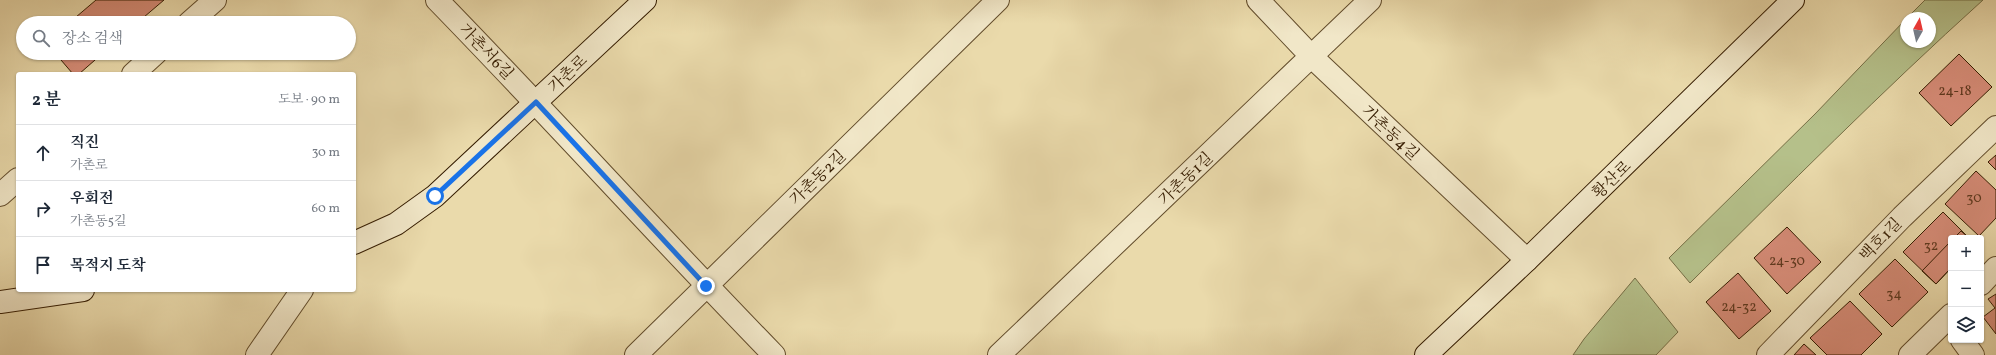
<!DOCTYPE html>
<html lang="ko">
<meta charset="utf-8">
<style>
:root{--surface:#fff;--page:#f6f6f7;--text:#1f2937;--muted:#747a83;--line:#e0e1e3}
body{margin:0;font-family:Vollkorn,"Noto Serif KR",serif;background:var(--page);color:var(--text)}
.controls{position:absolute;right:12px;bottom:12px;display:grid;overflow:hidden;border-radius:4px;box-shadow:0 1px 3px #0004}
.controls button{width:36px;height:36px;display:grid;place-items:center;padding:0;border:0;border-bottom:1px solid var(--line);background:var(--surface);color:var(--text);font:20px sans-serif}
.compass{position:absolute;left:1900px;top:12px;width:36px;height:36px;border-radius:50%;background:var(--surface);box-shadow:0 1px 3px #0004;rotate:8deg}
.stop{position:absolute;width:12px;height:12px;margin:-9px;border:3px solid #1a73e8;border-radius:50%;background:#fff}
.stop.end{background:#1a73e8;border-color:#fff;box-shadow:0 1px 4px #0008}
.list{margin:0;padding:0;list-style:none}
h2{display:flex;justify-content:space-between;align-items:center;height:52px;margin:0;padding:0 16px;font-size:17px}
h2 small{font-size:13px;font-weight:400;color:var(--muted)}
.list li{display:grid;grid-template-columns:26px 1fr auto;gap:12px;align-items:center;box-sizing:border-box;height:56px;padding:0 16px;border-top:1px solid var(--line)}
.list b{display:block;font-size:15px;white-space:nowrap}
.list p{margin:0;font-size:13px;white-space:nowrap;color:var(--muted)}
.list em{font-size:13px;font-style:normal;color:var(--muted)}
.icon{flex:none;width:22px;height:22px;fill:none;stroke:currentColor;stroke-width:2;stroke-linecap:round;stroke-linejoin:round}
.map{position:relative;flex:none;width:1996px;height:355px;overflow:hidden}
.search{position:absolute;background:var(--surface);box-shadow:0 1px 3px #0004;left:16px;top:16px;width:340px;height:44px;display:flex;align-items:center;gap:10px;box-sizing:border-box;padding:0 14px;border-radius:22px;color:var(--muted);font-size:15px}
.panel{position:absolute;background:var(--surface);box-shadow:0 1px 3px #0004;left:16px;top:72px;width:340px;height:220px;border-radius:4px}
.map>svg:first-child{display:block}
.green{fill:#b5c08a;stroke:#756e45}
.building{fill:#d78c78;stroke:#351c00}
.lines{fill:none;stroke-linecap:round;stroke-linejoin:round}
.minor-casing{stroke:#624c2b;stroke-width:24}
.secondary-casing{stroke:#351c00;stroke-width:24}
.minor{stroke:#f1e7c8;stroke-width:22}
.secondary{stroke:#f1e7c8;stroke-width:22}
.route{stroke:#1a73e8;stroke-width:5}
.labels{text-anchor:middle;stroke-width:3;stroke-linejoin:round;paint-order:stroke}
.number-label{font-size:14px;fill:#5e381e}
.street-label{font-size:16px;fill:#351c00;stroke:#f1e7c8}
</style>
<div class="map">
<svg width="1996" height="355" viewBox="0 0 1996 355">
<rect width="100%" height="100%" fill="#eadaab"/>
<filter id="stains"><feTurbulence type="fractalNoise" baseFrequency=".005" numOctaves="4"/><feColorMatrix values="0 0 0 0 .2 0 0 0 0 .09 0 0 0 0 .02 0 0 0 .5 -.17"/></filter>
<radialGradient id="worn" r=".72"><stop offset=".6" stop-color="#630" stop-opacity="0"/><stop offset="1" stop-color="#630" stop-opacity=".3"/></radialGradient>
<path class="green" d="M1925,0h58c-101,91 -197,188 -293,283l-21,-25 146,-144 91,-95v23h24v-24h-23z
M1635,278l43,54 -22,23h-83l11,-16z"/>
<path class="building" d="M96,0h68l-27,23h-68z
M55,53h48l-24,21h-6z
M1959,54l33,33 -41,39 -32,-33z
M1996,155v15l-8,-8z
M1976,171l20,19v28l-17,18 -34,-32z
M1943,212l26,26h-18v30l-15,16 -33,-32z
M1787,227l34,35 -34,32 -33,-36z
M1961,231l8,7h-15z
M1951,241v27l-15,16 -14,-13z
M1895,259l33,33 -36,35 -33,-33z
M1738,273l33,38 -32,28 -33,-37z
M1996,294v40l-13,-17 12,-9 -7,-9z
M1850,301l32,33 -21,21h-34l-17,-17z
M1804,344l12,11h-22z"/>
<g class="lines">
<g class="minor-casing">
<path id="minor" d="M437,0c114,117 223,238 337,355
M1258,0l54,57 215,203
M189,23l26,-23
M133,74l23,-21
M0,195l18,-16
M1981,284l15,-16
M1962,340l11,15
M257,355l45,-65
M636,355l362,-355
M999,355l371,-355
M1768,355l134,-138 94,-90
M1910,355l41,-40"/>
</g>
<g class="secondary-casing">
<path id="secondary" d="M354,243l42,-19 39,-28 210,-196
M0,302l83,-12
M1426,355l101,-95 266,-260"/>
</g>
<use href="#minor" class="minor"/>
<use href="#secondary" class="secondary"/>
</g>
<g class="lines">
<path class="route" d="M435,196l101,-94 170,184"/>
</g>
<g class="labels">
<g class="number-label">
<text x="1955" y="95">24-18</text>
<text x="1974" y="202">30</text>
<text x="1931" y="250">32</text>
<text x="1787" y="265">24-30</text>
<text x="1894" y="298">34</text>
<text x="1739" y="311">24-32</text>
</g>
<g class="street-label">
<text transform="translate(487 51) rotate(46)" y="6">가촌서6길</text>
<text transform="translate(567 73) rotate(-43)" y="6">가촌로</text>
<text transform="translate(1391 132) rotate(43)" y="6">가촌동4길</text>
<text transform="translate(817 177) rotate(-44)" y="6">가촌동2길</text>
<text transform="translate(1185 178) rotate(-44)" y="6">가촌동1길</text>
<text transform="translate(1611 179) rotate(-44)" y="6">황산로</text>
<text transform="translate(1880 239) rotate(-46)" y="6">백호1길</text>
</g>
</g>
<rect width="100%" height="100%" filter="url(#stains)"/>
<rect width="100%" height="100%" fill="url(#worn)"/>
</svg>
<div class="controls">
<button>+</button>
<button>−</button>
<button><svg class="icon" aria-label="layers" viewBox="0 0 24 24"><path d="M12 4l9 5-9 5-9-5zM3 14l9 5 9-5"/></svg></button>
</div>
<svg class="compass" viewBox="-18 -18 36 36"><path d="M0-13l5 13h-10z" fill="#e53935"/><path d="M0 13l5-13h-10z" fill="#747a83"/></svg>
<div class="stop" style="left:435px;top:196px"></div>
<div class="stop end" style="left:706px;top:286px"></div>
<div class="search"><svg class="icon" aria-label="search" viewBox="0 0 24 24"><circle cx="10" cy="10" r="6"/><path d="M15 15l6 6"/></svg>장소 검색</div>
<section class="panel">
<h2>2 분<small>도보 · 90 m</small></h2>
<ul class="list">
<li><svg class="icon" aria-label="ahead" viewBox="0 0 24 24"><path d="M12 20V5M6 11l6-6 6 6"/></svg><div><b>직진</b><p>가촌로</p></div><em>30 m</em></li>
<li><svg class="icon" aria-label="right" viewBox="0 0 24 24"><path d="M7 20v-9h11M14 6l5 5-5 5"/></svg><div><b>우회전</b><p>가촌동5길</p></div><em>60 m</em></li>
<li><svg class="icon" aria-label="arrive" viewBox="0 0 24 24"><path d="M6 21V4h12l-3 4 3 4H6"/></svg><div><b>목적지 도착</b></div></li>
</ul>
</section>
</div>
